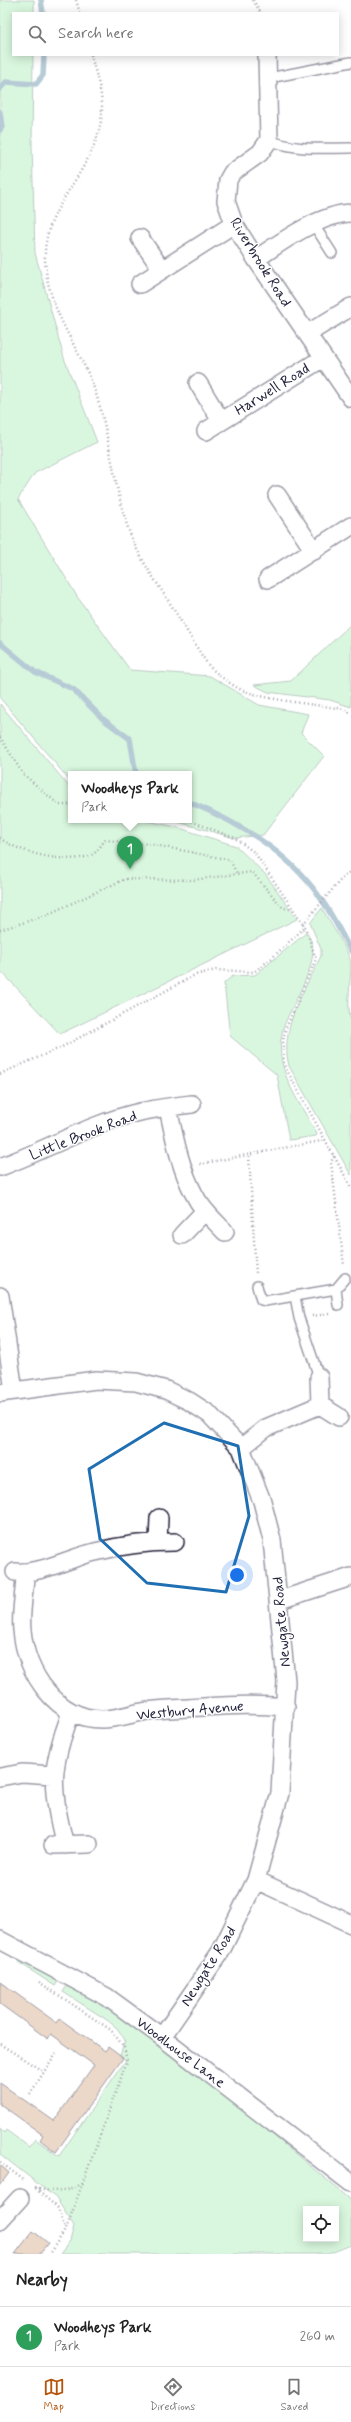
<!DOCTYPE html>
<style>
:root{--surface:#fff;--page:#f2f2f2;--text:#222;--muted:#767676;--line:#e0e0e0;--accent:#b45309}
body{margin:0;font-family:Mynerve,sans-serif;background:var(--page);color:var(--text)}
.controls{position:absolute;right:12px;bottom:12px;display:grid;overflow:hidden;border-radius:0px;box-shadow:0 2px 10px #0003}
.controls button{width:36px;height:36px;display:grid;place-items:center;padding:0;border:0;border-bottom:1px solid var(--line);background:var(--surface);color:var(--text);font:20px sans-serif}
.you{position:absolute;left:237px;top:1575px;width:14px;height:14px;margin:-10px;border:3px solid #fff;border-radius:50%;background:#1a73e8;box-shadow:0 0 0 6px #1a73e833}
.badge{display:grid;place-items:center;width:26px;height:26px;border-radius:50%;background:var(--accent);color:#fff;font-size:13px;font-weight:700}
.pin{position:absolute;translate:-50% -33px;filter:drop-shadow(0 1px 2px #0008)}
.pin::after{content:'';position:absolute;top:21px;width:14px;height:12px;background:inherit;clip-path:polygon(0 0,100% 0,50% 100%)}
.popup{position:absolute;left:68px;top:771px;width:124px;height:52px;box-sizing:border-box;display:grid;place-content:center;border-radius:0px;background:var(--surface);filter:drop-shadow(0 1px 3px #0005);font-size:13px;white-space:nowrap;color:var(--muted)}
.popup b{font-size:15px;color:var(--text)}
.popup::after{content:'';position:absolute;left:50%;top:100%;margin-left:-8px;border:8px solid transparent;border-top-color:var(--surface)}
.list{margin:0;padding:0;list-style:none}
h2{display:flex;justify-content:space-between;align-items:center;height:52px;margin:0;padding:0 16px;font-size:17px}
h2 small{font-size:13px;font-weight:400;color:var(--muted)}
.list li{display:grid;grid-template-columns:26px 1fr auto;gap:12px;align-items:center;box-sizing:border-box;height:60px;padding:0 16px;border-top:1px solid var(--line)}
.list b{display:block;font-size:15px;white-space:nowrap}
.list p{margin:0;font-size:13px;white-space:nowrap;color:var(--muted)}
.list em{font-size:13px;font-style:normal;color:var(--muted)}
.icon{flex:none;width:22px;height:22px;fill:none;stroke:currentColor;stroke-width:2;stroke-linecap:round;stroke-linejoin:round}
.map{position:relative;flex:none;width:351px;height:2254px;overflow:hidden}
.search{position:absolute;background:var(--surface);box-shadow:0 2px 10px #0003;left:12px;right:12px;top:12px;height:44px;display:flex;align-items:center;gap:10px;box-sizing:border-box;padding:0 14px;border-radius:0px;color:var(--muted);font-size:15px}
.sheet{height:112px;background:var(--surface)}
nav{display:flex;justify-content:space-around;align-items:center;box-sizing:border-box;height:56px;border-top:1px solid var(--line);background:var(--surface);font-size:11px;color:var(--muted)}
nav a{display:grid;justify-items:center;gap:2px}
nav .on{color:var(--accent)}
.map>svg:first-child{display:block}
.green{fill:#aceeb7;stroke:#678879;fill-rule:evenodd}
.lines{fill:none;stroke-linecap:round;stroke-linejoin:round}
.stream{stroke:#608ca5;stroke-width:5.5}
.building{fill:#d6a988;stroke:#22223b}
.lane-casing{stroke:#22223b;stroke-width:12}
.street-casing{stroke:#22223b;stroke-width:20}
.path{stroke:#22223b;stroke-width:2.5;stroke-dasharray:1 3;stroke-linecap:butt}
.lane{stroke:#fff;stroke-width:9}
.street{stroke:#fff;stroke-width:17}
.marked{fill:none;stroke:#1f6fb2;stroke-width:3;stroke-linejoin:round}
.labels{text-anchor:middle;stroke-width:3;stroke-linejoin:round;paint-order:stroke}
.street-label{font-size:15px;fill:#22223b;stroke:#fff}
</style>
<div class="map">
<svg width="351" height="2254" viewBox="0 0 351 2254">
<rect width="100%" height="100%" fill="#fff"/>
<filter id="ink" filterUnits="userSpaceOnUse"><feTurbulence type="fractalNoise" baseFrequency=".025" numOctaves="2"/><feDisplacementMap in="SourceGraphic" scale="8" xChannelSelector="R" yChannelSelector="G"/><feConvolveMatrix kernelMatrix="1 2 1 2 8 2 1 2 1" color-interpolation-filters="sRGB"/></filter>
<g filter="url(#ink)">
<path class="green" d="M0,0h34v13h-21v42h20l-1,91 3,107 29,105 33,84 -62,31 -17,26 60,99 52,72 80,6 49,29 49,9 -7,19 23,23 -61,79 -28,3 -64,-18h18v-46h-118v8l-71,-84z
M351,624v83l-21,-7 -62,-8 -14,-7 37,-4z
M0,704l71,85v31h71l34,7 60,19 30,29 31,44 -237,115 -60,-64z
M322,908c6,12 28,45 29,55 0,21 -5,39 0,59v153l-62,-109c-10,-38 16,-76 32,-110v-7l-11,-26z
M306,933c22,21 -16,72 -23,96 -11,39 16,72 34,105l-1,2 -27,4 -12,-65 -47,-39 -6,-53 9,-7 22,-1z
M21,1957l39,21 -5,8 -37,-24z
M69,1983l91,58 191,159v45l-23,9h-268l10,-13 4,-15 -18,-28 -56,-44v-25l4,4 2,-3 23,17 6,-8 24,17 67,-96 -6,-4 5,-16 -8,-12 -10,-8 -44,-28zM306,2209h30v30h-30z"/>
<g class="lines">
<path class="stream" d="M41,0l2,13
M0,89l6,-7 30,2 7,-9 1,-20
M0,112l2,15 -2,3
M0,643l35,29 38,17 30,30 27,20 6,35
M189,802c55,23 106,54 138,106 9,14 16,29 24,43"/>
</g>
<path class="building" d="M0,1982l57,41 3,-4 45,32 3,-4 15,11 -67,94 -16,-12 3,-5 -43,-31v-21l54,38 40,-56 -43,-31 -3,5 -48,-35z
M0,2165l9,8 -9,12z
M33,2231l15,12 -9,11h-24z"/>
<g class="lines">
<g class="lane-casing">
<path id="lane" d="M269,78l82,-16
M269,140c26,11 54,8 82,8
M314,225l18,28
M257,1286l4,14 4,1 71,-12
M295,1296l4,22 20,59
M338,1305l-2,-16 9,-11"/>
</g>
<g class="street-casing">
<path id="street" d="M267,55l2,85 -9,13 -28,20 -4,7 -2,21 8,23 22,35 95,139
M140,238l22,32
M256,259c25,-17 64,-45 95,-46
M140,284l94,-60
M307,334l44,-27
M198,383l23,38
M206,431l117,-73
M277,495l37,56
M268,579l83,-53
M168,1108c6,28 12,60 26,86 7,15 20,26 31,38
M0,1167c47,-17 91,-44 140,-55 17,-4 35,-6 52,-8
M182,1235l23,-24
M0,1296l14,95
M319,1377l1,28 19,12
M0,1393l96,-13 40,2 30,8 23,11 20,13 32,34 21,53 10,39 14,141 -6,112 -24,87 -35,71 -59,86
M241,1448l25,-20 54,-23
M158,1542l1,-24
M15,1572c27,2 54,-14 80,-20 27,-7 53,-10 80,-10
M25,1573c0,19 -5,39 -3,57 4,43 34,89 80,89 18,0 36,-8 54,-9 43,-3 87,-7 130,-3
M280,1600l71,-23
M0,1777l22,-4 31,2
M53,1845l36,-1
M65,1845c-15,-57 -15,-78 6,-132
M256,1880l95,44
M0,1940l107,57 55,40 189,146
M0,2220l20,-22"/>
</g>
<path class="path" d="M76,0l4,13
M253,0l8,13
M91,55c4,17 11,35 11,52 0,59 -56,93 -57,146 -1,49 28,85 46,127 18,45 21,99 36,145 11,35 34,62 52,93 10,16 19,32 30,48 8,8 17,15 27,21 22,13 79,17 107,22l8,4
M0,737l23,37 36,31h12
M188,820l47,18 20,15 50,74 11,32 -30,69 -3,12 1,25 67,122
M0,838c18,15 72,28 93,16 4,-2 9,-10 12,-14l45,4 80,16 7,14
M303,924l41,-48 7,-5
M0,930l44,-14 81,-37 68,1 59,-8 31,36 10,1
M0,1074l62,-27 133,-72 21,-5 38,2 18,-14 33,-31
M249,1156l7,118
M334,1156l-3,6 13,103
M200,1164l126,-24
M312,1316l17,-2
M39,1982l72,48 13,17 3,14 -61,168 -17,25
M0,2044l44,28
M30,2094l26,-41
M0,2162l25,19
M35,2188c18,5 31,3 47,-4
M36,2189l22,19 7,21"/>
<use href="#lane" class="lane"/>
<use href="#street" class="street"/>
</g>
</g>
<path d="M0 0H351V2254H0ZM164,1423l74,23 11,70 -23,76 -79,-9 -47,-44 -11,-70z" fill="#fff" fill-opacity=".55" fill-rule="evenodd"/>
<path class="marked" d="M164,1423l74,23 11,70 -23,76 -79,-9 -47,-44 -11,-70z"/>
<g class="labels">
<g class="street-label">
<text transform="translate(261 262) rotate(58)" y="5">Riverbrook Road</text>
<text transform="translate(272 389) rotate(-32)" y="5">Harwell Road</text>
<text transform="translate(83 1135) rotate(-21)" y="5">Little Brook Road</text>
<text transform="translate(281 1622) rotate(-95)" y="5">Newgate Road</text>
<text transform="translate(190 1710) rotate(-5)" y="5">Westbury Avenue</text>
<text transform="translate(208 1966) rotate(-58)" y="5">Newgate Road</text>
<text transform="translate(181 2052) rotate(37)" y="5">Woodhouse Lane</text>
</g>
</g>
</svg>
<div class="controls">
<button><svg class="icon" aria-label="locate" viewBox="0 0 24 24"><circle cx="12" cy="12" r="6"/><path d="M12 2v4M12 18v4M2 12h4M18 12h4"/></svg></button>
</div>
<div class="you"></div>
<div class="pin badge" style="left:130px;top:869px;background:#2e9e5b">1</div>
<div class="popup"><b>Woodheys Park</b>Park</div>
<div class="search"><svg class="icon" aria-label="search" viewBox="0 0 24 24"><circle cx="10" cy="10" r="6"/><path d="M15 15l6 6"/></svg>Search here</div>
</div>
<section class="sheet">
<h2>Nearby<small></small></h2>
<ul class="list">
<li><span class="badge" style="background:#2e9e5b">1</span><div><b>Woodheys Park</b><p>Park</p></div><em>260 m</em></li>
</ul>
</section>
<nav>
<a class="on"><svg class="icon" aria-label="map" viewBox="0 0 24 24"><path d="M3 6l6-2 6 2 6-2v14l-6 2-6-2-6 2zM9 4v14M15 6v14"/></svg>Map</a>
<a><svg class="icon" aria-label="directions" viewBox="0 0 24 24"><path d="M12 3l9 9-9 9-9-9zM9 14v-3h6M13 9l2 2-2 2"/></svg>Directions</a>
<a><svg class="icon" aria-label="saved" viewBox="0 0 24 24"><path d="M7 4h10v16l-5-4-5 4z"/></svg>Saved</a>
</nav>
